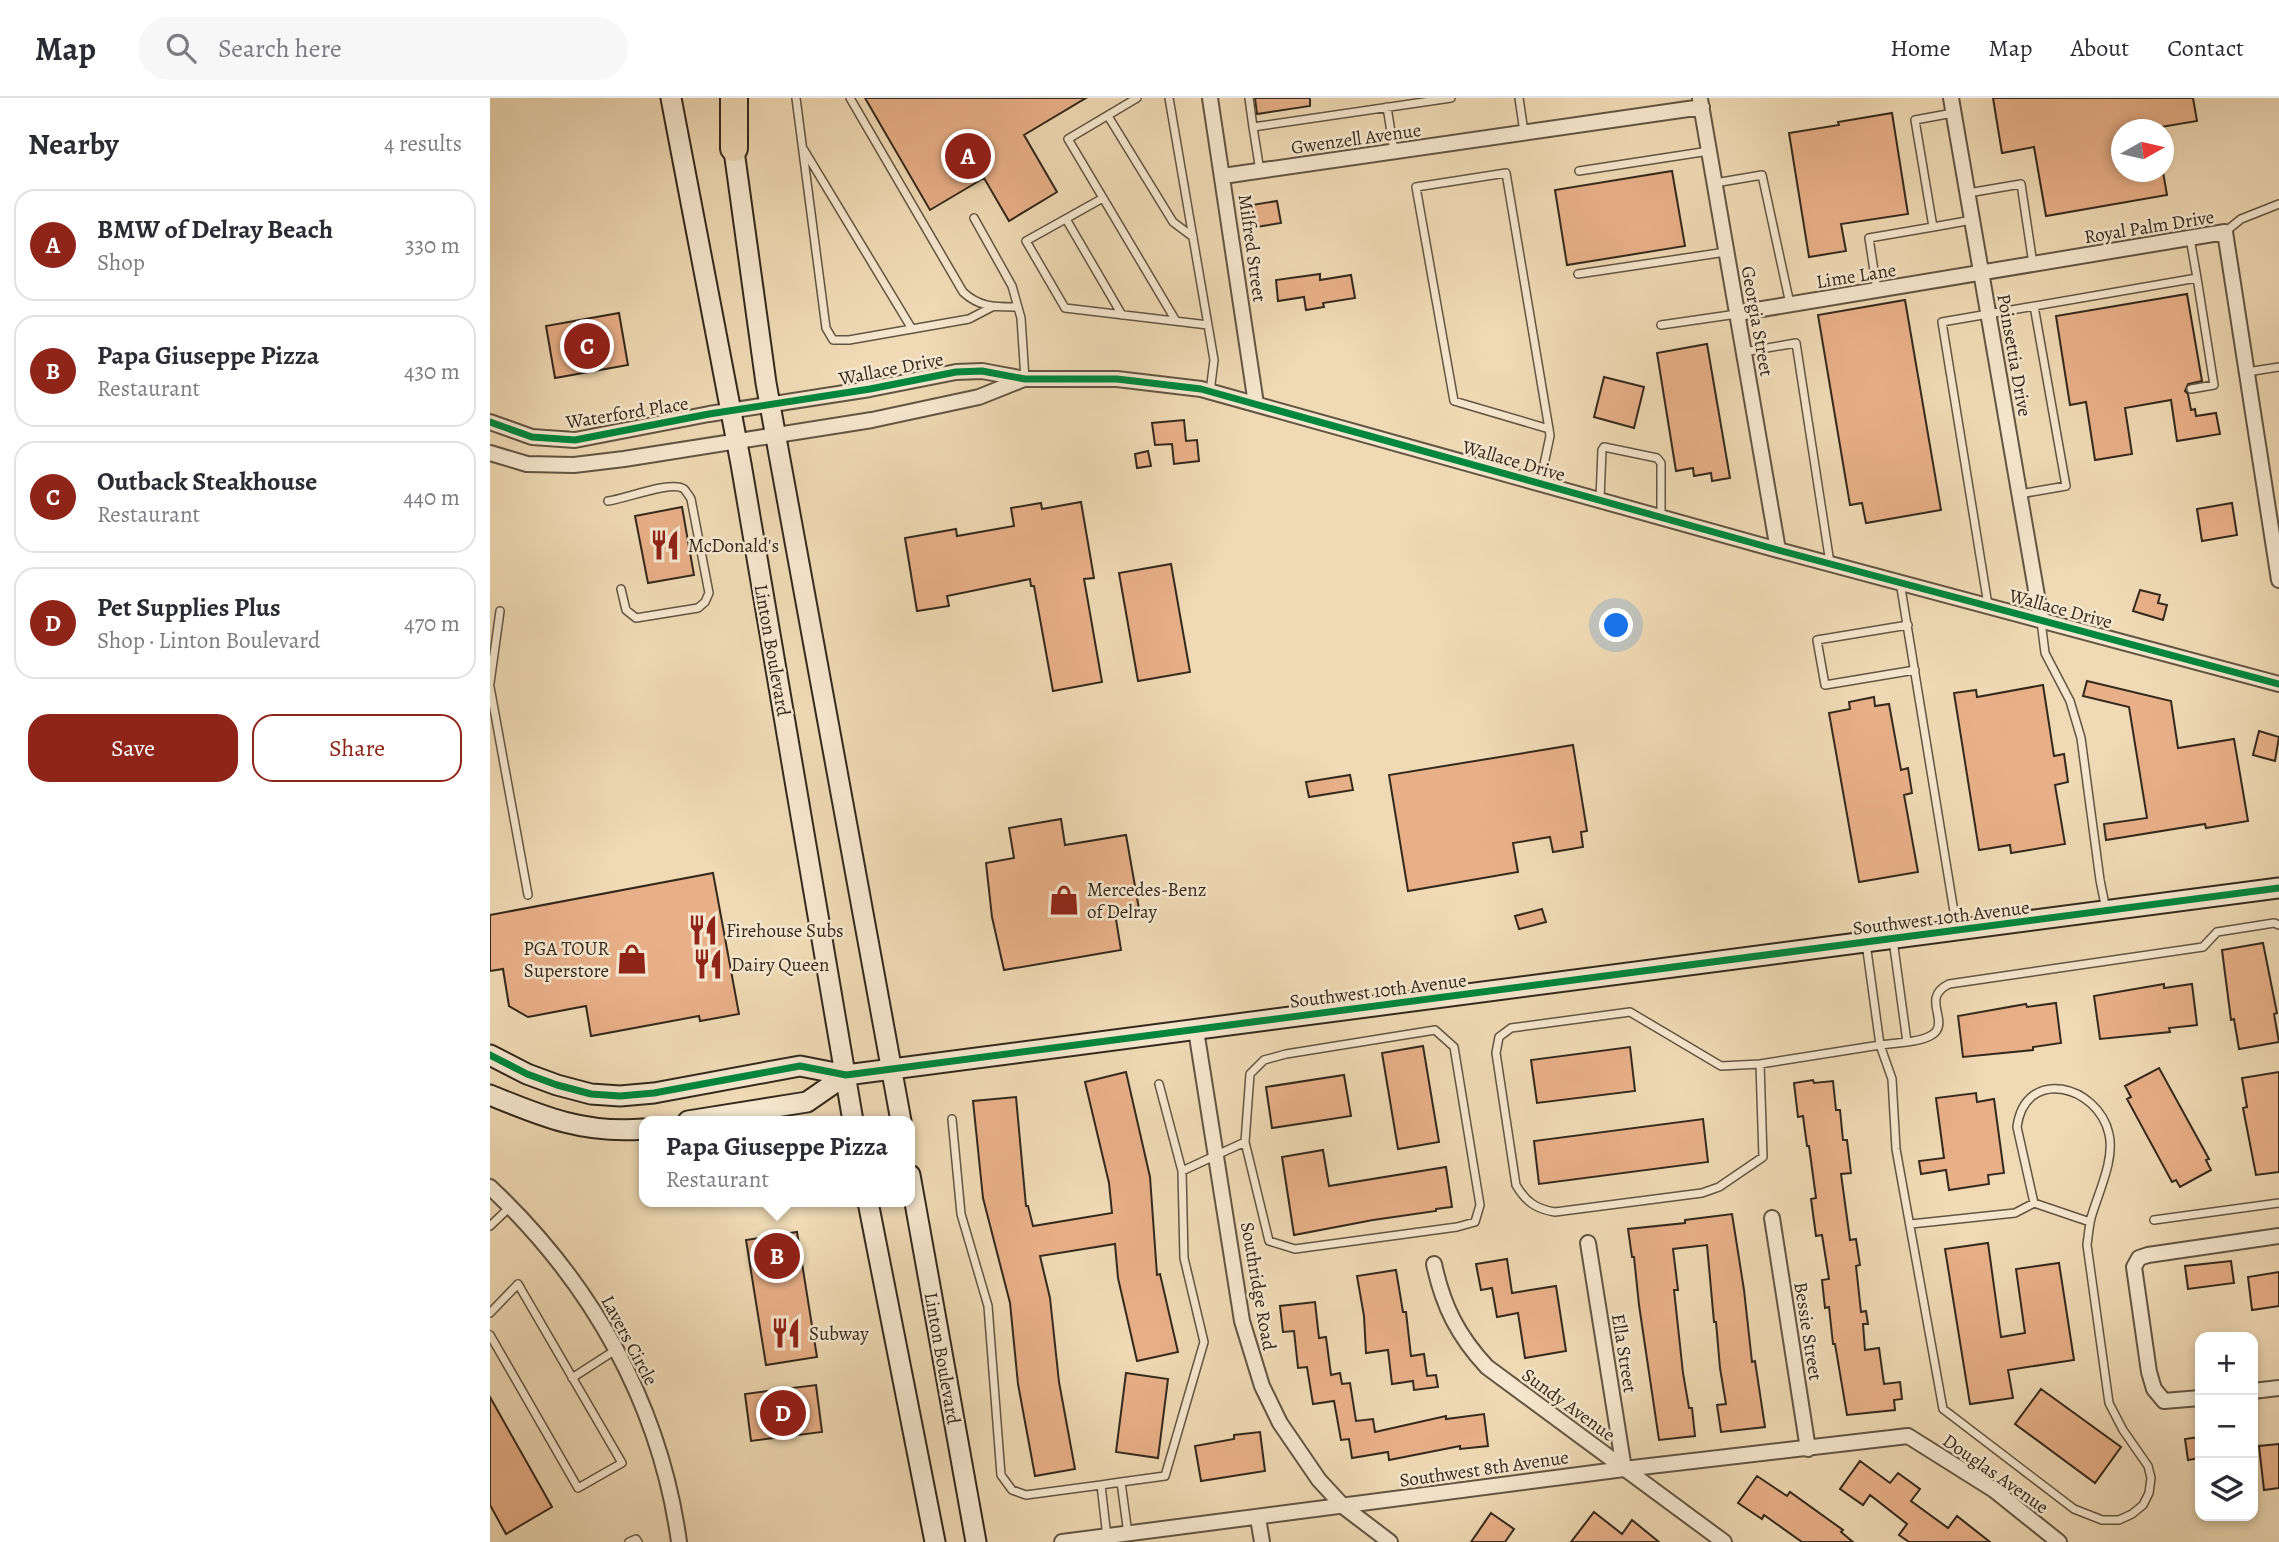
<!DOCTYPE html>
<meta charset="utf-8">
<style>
:root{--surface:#fff;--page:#f7f7f7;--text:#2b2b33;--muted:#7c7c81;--line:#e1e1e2;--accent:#8f2418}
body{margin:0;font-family:Alegreya,serif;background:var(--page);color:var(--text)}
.controls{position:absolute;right:21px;bottom:21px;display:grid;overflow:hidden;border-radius:14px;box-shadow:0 4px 10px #0003}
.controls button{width:63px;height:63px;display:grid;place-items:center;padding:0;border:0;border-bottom:2px solid var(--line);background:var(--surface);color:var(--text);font:35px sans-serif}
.compass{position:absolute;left:1621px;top:21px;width:63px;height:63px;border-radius:50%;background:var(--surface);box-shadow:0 4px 10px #0003;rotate:82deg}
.you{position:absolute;left:1127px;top:528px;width:24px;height:24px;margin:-18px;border:5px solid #fff;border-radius:50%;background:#1a73e8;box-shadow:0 0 0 10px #1a73e833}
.badge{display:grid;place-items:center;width:46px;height:46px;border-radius:50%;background:var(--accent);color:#fff;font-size:23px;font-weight:700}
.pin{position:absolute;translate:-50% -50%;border:4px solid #fff;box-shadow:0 2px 7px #0006}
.popup{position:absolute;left:149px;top:1018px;width:276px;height:91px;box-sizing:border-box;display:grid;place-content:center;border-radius:14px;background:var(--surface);filter:drop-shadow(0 2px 5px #0005);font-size:23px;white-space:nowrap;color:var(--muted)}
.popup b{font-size:26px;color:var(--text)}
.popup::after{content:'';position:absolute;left:50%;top:100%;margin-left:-14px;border:14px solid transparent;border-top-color:var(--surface)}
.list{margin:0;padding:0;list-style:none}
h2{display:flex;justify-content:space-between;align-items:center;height:91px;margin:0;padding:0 28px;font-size:30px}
h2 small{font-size:23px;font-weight:400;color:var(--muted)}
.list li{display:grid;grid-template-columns:46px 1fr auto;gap:21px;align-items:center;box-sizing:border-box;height:112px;margin:0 14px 14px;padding:0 14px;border:2px solid var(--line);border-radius:21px}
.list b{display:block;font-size:26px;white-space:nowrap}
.list p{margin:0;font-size:23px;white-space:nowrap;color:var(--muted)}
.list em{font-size:23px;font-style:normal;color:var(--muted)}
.actions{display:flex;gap:14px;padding:21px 28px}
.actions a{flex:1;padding:16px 0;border:2px solid var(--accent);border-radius:21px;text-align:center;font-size:24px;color:var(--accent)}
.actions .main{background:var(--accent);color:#fff}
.icon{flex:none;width:38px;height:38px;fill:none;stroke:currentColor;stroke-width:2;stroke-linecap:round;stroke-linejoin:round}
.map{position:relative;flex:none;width:1789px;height:1444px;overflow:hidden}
header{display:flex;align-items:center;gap:42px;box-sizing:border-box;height:98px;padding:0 35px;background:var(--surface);border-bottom:2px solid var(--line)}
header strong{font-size:33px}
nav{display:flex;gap:38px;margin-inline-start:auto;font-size:24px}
.search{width:490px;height:63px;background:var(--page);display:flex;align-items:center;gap:18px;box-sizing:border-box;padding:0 24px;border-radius:38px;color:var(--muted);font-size:26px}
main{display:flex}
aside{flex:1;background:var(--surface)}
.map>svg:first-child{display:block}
.building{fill:#e8b089;stroke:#34291d;stroke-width:2}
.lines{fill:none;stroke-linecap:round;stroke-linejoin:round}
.lane-casing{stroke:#635543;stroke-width:10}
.street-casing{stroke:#635543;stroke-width:18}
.secondary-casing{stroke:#34291d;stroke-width:23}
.highway-casing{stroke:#34291d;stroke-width:30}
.lane{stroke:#f5e7cf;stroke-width:7}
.street{stroke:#f5e7cf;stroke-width:14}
.secondary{stroke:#f5e7cf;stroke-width:19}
.highway{stroke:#efdab5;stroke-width:26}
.cycleway-casing{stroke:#f5e7cf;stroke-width:11}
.cycleway{stroke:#00873e;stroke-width:7}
.labels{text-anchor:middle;stroke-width:5;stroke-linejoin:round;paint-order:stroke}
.street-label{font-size:19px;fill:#34291d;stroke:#f5e7cf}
.poi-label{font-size:19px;fill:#34291d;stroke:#f5e7cf;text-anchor:start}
</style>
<header>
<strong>Map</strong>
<div class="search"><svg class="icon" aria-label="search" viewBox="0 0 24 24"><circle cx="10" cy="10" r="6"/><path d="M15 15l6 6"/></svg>Search here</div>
<nav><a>Home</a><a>Map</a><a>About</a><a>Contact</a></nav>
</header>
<main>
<aside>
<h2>Nearby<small>4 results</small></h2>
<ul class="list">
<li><span class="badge">A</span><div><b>BMW of Delray Beach</b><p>Shop</p></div><em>330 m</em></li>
<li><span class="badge">B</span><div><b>Papa Giuseppe Pizza</b><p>Restaurant</p></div><em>430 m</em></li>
<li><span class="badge">C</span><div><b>Outback Steakhouse</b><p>Restaurant</p></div><em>440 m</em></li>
<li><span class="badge">D</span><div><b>Pet Supplies Plus</b><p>Shop · Linton Boulevard</p></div><em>470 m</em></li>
</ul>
<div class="actions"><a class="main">Save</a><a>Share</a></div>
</aside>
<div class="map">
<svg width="1789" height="1444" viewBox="0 0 1789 1444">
<rect width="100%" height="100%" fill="#efdab5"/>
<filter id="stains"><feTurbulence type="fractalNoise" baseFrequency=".00286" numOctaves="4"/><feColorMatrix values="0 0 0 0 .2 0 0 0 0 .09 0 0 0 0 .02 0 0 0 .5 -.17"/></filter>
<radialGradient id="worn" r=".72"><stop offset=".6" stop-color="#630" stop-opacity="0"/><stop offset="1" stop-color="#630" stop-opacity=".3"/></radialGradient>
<path class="building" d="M375,0h221l-62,37 33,57 -48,29 -25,-43 -54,32z
M765,0h55v8l-53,8z
M1503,0h200l4,23 -54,9h-21v42h41l4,23 -121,21 -12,-69 -32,6z
M1402,15l16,101 -67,10 5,27 -37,6 -20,-124 50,-8 -1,-3z
M1182,73l13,75 -118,19 -12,-75z
M787,103l4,22 -25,4 -4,-22z
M830,176v6l31,-5 4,23 -32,5 1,4 -18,3 -2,-13 -26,4 -2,-21z
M1697,196l15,87 -14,3 -3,7 3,3 3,16 4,-1 1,7 20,-3 4,21 -43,7 -6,-41 -46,8 7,46 -37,6 -9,-58 -16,3 -14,-89z
M1415,202l36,210 -75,13 -4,-20 -12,2 -32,-190z
M129,215l9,52 -73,13 -9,-52z
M1217,246l23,134 -18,3 -1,-8 -17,3 -1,-8 -17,3 -19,-118z
M1114,279l40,10 -10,41 -40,-11z
M694,322l2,21 11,-1 2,21 -25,3 -2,-20 -17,1 -3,-22z
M658,353l3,15 -14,2 -2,-14z
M591,404l13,76 -10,1 18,103 -49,9 -19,-105h-3l-1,-7 -83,17 2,10 -32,5 -12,-73 51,-9 1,7 57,-10 -3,-18 30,-5 1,6z
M1742,405l5,32 -35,6 -5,-32z
M192,409l12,68 -46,8 -13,-67z
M681,466l19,108 -52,9 -19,-108z
M1650,492l20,5 -2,8 9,2 -4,15 -30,-9z
M1597,583l84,20 7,47 56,-9 14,82 -42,7 -1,-4 -99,16 -2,-16 43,-6 -18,-111 -46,-11z
M1553,587l11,71 10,-2 4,28 -13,3 10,59 -54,9 -1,-8 -31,5 -25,-157 22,-3 1,7z
M1384,599l1,9 14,-2 12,66 7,-2 4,25 -8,2 14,77 -59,10 -30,-169 21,-4 -1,-7z
M1769,633l20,6 -4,24 -22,-6z
M1083,647l14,86 -6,1 2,15 -30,5 -3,-15 -37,6 5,29 -110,19 -19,-116z
M860,677l3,15 -44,7 -3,-15z
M571,721l4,26 61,-10 13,74 -24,4 6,37 -117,20 -12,-53 -6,-54 28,-5 -5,-30z
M223,775l26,141 -39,7 -1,-5 -108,20 -5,-30 -58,11 -19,-11 -6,-37 -13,2v-56z
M1052,811l4,13 -27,7 -4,-13z
M1773,845l14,70 -3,1 5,28 -40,7 -5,-30 -3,1 -9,-70z
M1674,886v4l28,-4 5,41 -28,3 1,4 -70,7 -6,-43z
M1566,905l5,40 -28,4v3l-70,7 -5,-41 68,-12 1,3z
M933,948l16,96 -41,7 -16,-96z
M1140,949l5,44 -98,12 -6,-43z
M1669,970l50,91 -3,1 5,10 -31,17 -4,-7 -4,2 -45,-83 4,-2 -6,-11z
M636,974l24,105 7,98 3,-1 18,78 -41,9 -19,-83 -3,-34 -75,12 10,42 9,84 16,87 -40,7 -17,-92 -8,-81 -27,-105 -10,-97 43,-4 10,109h2l5,20 79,-13 -3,-30 -24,-101z
M1789,974v100l-23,3 -13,-67 4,-1 -5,-29z
M854,977l7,41 -79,12 -6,-41z
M1323,982l1,3 19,-2 3,29h4l3,30h4l4,33 -10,1 9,66 6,-1 4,26 -4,1 5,46 5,-1 2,13h-5l2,26 14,-2 5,36 16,-2 2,17 -8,1 1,10 -48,5 -12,-71h-2l-4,-37 -4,1 -3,-28 7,-1 -7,-44 -6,1 -5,-37 5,-1 -7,-52h-2l-4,-30 -5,1 -4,-34z
M1486,995l1,9 17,-3 10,74 -16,2 1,9 -40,6 -3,-20 -25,4 -2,-13 25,-3 -8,-60z
M1213,1021l5,43 -169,22 -5,-43z
M833,1052l6,36 117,-19 6,40 -16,2v2l-63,9 -79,15 -12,-78z
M1242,1116l12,76 8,72 3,-1 10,66 -44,5 -4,-27 9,-1 -6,-36 -4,-46h-2l-7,-77 -34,4 5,41h-4l9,83 6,35h3l3,28 -36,4 -20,-135 -5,-48h-2l-4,-28 57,-6v-3z
M307,1134l20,125 -51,8 -20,-125z
M1498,1145l13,94 24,-4 -9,-64 43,-6 15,97 -66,10 5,28 -43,6 -25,-155z
M1017,1161l5,34 44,-7 10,65 -41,7 -7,-45 -21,4 -5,-29 -11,2 -5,-26z
M1741,1163l3,22 -46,6 -3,-23z
M906,1172l7,42h3l5,44 13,-2 3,22 9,-1 2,12 -24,3 -1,-9 -21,3 -4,-34 -22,3 -2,-37 -7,-40z
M1789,1174v34l-27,4 -4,-33z
M825,1204l4,36 7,-1 5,38 9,-2 2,11 8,-1 6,38 17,-2 2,13 71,-16v3l38,-5 4,32 -28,3v-3l-71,14 -1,-8 -36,6 -3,-19 -8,1 -7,-39 -21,3 -6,-37 -9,1 -4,-37 -11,1 -3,-26z
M636,1275l42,6 -10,79 -42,-6z
M326,1287l6,47 -71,9 -6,-47z
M1551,1291l80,58 -26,36 -80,-59z
M0,1299l62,110 -46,27 -16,-29z
M770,1334l5,39 -64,10 -6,-35 39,-7v-4z
M1710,1339v21l-12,2 -3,-21z
M1789,1346v44l-15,2 -5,-44z
M1370,1363l30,22 8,-10 22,16 -9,12 37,27 9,-12 33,26h-81l-10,-7 8,-11 -37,-29 -7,10 -23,-16z
M1267,1378l30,20 3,-4 53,38 -2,2 12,10h-51l-38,-27 -2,4 -24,-16z
M1104,1414l28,22 10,-14 27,22h-88z
M1001,1415l23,16 -9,13h-34z"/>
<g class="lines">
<g class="lane-casing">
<path id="lane" d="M306,0l30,230 7,12h16l120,-21 23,-12
M360,0l113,194c17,16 33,15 55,15
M647,0l-69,41 108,182
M679,0l45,262 -4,32
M759,0l4,29
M1029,0l5,34
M897,9l7,44
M1463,15l-38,7 18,107 39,-7
M618,18l65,106 20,15
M314,52l108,179
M770,73l-7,-44 198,-29
M1089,73l130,-20
M1225,85l47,-8 28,129
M1478,95l53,-9 12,80
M613,100l-77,43 39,67 143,17
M484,120l38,68 9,32 4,61
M576,121l56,96
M1735,134l16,-13 38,-15
M1088,176l148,-22
M1387,192l-8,-52 64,-11
M1171,227l76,-11
M1254,254l52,-9 34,220
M1757,274l32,-5
M1701,291l23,-4 -17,-107
M1050,385l10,-47 -1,-7 -43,-256 -90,14 38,214 95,28
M1530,396l46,-8 -32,-180
M1110,401l2,-49 2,-3 53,11 4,5v54
M118,403c17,-2 64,-21 76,-12 1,1 6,8 7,10l18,94 -4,9 -7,6 -62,10 -10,-8 -5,-21
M1410,484l57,348
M1498,507l-46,-283 255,-44 -7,-40
M1551,523l4,32 25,48 11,37 19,142 6,30
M1418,527l-91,15 8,45 90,-15
M0,585l10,-72
M0,589l38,208
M1376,845l14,102 27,-3 -14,-102
M945,932l19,17 26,158 -5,17 -18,5 -162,22 -26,-8 -24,-99 5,-68 14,-14 22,-6z
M1417,944c64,-8 5,-40 42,-58l254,-37 14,-15 57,-9 5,2
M1270,966l3,93 -44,30 -17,6 -147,19c-19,-3 -29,-10 -39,-27l-20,-132 3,-16 12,-9 119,-16 91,54 39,-2 120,-19 12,34 4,70 47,260 131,100 28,11h17l13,-6 11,-9 6,-12 2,-15 -3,-12 -25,-36 -14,-27 -22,-158c1,-8 2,-18 4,-27 7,-25 24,-58 18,-84 -11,-49 -84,-68 -92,-7l17,76 -19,10 -104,11
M462,1021l9,95 27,92 13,169 11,15 14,5 75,-10
M692,1073l63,-29
M1544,1105l56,19
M1664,1122l125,-17
M0,1128l20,-19
M0,1215l28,-29 104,179 -44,25 -88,-153
M82,1280l45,-29
M631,1384l44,-6 39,-134 -20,-84 -2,-87 -23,-87
M617,1439l-6,-52 20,-3 7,52
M139,1444l7,-3 2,3"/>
</g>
<g class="street-casing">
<path id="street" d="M720,0l46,306
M1461,0l90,521
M1210,1l78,451
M733,78l479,-69
M1248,215l487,-81 54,348
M0,324l42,15 43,3 134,-26 161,-25 86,-17 26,-1 43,8h92l84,10 577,161 501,134
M0,355l37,11 47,1 50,-6 248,-39 107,-23 45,-18
M706,932l46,291 20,65 18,37 39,57 25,27 46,35
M0,1089c101,95 170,216 189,355
M1282,1120l36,231
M1098,1145l36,226
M944,1166c9,42 24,72 53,103l237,175
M1763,1293l26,-3
M1710,1300l-36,3 -10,-12 -5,-17 -15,-105 5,-9 9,-3 131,-19
M768,1420l4,24
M572,1444l562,-73 284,-33 86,54 65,52"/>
</g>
<g class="secondary-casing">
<path id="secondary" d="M181,0l70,366 112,657
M242,38l34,247 135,738
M0,957l37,19 30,11 34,9 29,2 34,-3 146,-27 46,9 1433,-187
M0,997c53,22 95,39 154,34
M198,1023l119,-19 39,-27
M420,1077l66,367
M378,1104l67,340"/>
</g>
<g class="highway-casing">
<path id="highway" d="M244,50v-50"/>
</g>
<use href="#lane" class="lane"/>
<use href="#street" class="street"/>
<use href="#secondary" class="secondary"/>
<use href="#highway" class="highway"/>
<g class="cycleway-casing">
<path id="cycleway" d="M0,324l42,15 43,3 134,-26 161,-25 86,-17 26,-1 43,8h92l84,10 577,161 501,134
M0,957l37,19 30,11 34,9 29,2 34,-3 146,-27 46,9 1433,-187"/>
</g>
<use href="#cycleway" class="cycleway"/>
</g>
<defs>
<g id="restaurant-bare" transform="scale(2.415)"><path d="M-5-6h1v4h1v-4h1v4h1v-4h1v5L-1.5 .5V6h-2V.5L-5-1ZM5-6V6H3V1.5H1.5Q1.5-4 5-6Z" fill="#8f2418" stroke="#f5e7cf" stroke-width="2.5" paint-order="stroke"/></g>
<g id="shop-bare" transform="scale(2.415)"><path d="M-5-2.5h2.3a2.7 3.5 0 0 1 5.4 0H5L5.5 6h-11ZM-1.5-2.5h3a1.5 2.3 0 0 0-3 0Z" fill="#8f2418" stroke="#f5e7cf" stroke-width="2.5" paint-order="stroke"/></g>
</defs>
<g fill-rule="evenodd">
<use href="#restaurant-bare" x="175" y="447"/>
<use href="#shop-bare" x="574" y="802"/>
<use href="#restaurant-bare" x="213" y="832"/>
<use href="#shop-bare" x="142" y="861"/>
<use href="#restaurant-bare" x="218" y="866"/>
<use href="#restaurant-bare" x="296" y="1235"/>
</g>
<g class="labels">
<g class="street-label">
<text transform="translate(866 40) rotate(-8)" y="7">Gwenzell Avenue</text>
<text transform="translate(1659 128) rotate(-9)" y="7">Royal Palm Drive</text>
<text transform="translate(763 150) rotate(82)" y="7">Milfred Street</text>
<text transform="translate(1366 177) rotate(-9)" y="7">Lime Lane</text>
<text transform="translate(1268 223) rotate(80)" y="7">Georgia Street</text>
<text transform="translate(1525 257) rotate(80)" y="7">Poinsettia Drive</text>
<text transform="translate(401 270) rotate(-11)" y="7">Wallace Drive</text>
<text transform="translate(137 314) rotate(-9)" y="7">Waterford Place</text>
<text transform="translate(1024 362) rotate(16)" y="7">Wallace Drive</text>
<text transform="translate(1571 510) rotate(15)" y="7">Wallace Drive</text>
<text transform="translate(283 552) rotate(80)" y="7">Linton Boulevard</text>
<text transform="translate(1451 819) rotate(-7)" y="7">Southwest 10th Avenue</text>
<text transform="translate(888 892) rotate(-7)" y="7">Southwest 10th Avenue</text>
<text transform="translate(769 1188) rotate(80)" y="7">Southridge Road</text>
<text transform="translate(1319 1233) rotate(81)" y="7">Bessie Street</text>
<text transform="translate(140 1242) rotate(62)" y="7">Lavers Circle</text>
<text transform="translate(1135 1255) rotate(81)" y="7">Ella Street</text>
<text transform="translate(453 1260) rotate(80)" y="7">Linton Boulevard</text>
<text transform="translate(1079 1306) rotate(36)" y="7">Sundy Avenue</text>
<text transform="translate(994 1370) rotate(-8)" y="7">Southwest 8th Avenue</text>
<text transform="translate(1506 1375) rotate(35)" y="7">Douglas Avenue</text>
</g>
<g class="poi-label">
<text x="198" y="454">McDonald's</text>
<text x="597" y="798">Mercedes-Benz<tspan x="597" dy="22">of Delray</tspan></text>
<text x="236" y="839">Firehouse Subs</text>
<text x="119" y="857" text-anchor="end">PGA TOUR<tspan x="119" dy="22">Superstore</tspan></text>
<text x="241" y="873">Dairy Queen</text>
<text x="319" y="1242">Subway</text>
</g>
</g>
<rect width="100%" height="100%" filter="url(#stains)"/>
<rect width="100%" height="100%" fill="url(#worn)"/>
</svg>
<div class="controls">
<button>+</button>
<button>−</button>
<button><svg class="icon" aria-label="layers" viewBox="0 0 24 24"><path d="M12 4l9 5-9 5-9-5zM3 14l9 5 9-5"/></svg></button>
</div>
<svg class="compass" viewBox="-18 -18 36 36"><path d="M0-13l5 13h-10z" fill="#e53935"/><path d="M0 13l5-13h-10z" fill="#7c7c81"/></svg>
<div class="you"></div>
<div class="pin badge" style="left:478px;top:58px">A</div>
<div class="pin badge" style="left:287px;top:1158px">B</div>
<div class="popup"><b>Papa Giuseppe Pizza</b>Restaurant</div>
<div class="pin badge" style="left:97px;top:248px">C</div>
<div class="pin badge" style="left:293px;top:1315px">D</div>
</div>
</main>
